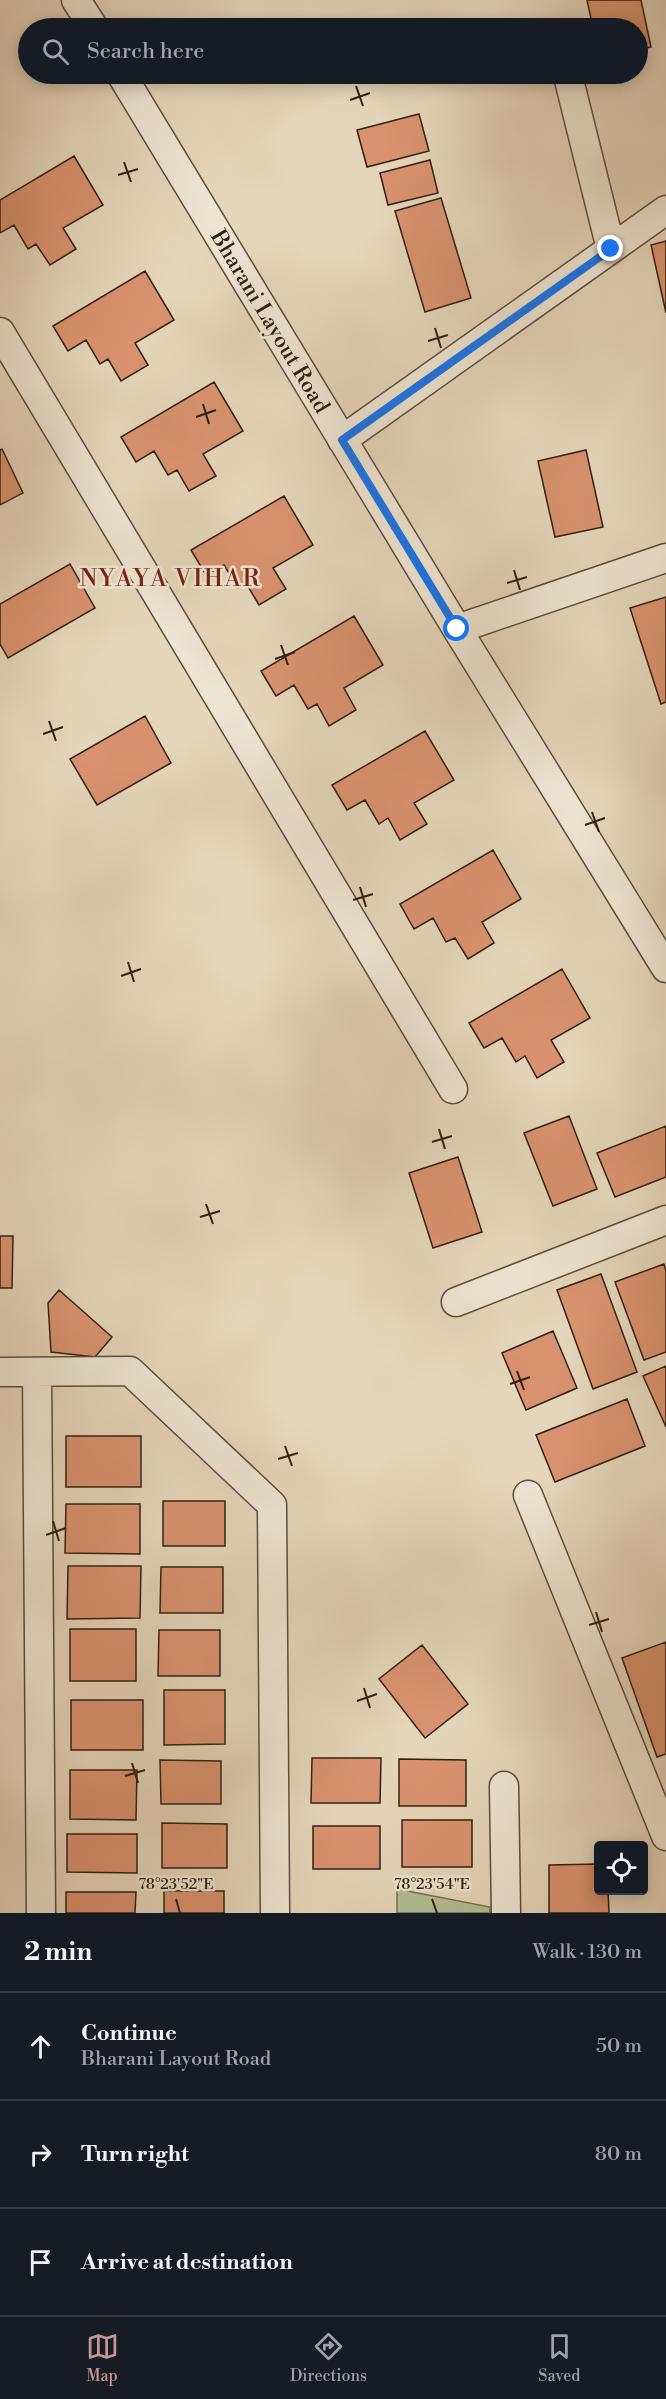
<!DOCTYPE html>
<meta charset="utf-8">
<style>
:root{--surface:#171b24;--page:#242831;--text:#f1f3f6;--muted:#9ea1a6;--line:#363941;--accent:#c59692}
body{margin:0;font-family:"Libre Bodoni",serif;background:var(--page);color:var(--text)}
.controls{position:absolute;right:18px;bottom:18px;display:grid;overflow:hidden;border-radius:6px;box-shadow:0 3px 15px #0003}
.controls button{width:54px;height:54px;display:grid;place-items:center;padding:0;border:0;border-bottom:2px solid var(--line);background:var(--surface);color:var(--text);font:30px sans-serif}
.stop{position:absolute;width:18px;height:18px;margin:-14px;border:4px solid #1a73e8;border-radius:50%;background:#fff}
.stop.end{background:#1a73e8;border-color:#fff;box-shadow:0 2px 6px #0008}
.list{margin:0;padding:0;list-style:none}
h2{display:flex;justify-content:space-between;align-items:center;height:78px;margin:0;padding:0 24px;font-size:26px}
h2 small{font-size:20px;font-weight:400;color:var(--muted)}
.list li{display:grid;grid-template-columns:39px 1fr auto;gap:18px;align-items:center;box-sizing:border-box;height:108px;padding:0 24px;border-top:2px solid var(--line)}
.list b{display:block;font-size:22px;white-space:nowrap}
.list p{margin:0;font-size:20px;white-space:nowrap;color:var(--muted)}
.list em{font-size:20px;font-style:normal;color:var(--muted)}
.icon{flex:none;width:33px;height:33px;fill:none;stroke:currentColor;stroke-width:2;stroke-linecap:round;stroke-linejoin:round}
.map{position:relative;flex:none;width:666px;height:1913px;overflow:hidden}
.search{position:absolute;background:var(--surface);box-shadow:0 3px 15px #0003;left:18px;right:18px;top:18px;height:66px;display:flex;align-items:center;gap:15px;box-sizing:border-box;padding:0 21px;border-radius:33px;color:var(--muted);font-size:22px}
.sheet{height:402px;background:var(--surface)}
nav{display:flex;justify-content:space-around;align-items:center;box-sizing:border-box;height:84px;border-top:2px solid var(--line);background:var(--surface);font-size:16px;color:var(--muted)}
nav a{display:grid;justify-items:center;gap:3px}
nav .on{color:var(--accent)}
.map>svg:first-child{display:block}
.green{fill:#b2be92;stroke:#716f52;stroke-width:1.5}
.building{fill:#d9926f;stroke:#302012;stroke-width:1.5}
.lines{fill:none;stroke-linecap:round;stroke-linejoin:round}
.street-casing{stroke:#5d4d3c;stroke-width:31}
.street{stroke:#eee4d2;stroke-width:28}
.route{stroke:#1a73e8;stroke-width:8}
.ticks{fill:none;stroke:#302012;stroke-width:2}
.labels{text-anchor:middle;stroke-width:5;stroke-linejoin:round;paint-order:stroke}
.street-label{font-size:22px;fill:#302012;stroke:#eee4d2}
.neighbourhood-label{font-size:24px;letter-spacing:1.5px;fill:#7a1f14;stroke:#eee4d2}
.ticks-label{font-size:15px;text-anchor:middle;fill:#302012;stroke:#eee4d2;stroke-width:5;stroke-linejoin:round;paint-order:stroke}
</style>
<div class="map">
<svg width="666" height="1913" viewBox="0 0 666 1913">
<rect width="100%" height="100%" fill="#e5d5ba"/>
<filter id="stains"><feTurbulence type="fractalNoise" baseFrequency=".00333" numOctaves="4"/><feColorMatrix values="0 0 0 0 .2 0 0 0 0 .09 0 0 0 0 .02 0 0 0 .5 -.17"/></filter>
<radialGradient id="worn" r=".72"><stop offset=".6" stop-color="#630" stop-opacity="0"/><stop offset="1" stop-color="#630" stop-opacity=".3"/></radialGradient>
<path class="green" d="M397,1889l93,18v6h-93z"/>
<path class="building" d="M587,0h54l10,47 -13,3v-22h-45z
M419,114l10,37 -62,16 -10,-37z
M74,156l29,49 -40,23 13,21 -26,16 -14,-21 -8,5 -14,-24 -14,8v-33z
M430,160l8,33 -50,12 -8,-32z
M441,198l30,100 -46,14 -30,-101z
M666,241v72l-15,-68z
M145,271l29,49 -39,23 13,22 -27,16 -13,-22 -8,5 -14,-24 -18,11 -15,-25z
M214,382l29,49 -40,23 13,22 -27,15 -12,-21 -9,5 -14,-24 -18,11 -15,-25z
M2,449l21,44 -23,12v-55z
M586,450l17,77 -48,10 -17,-76z
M284,496l29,49 -40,23 13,21 -27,16 -13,-22 -8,5 -14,-23 -18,10 -15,-25z
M70,564l25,44 -87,50 -8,-14v-40z
M666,597v105l-5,2 -31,-96z
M354,616l29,49 -39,23 12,22 -27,16 -12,-22 -9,5 -14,-24 -18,11 -15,-25z
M145,716l26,47 -74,42 -27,-46z
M425,731l29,49 -40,23 13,21 -27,16 -12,-22 -9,6 -14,-24 -18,10 -15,-25z
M493,850l28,49 -39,23 12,21 -26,16 -13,-21 -9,4 -13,-24 -19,11 -14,-25z
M562,969l28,49 -39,22 13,22 -27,16 -12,-22 -9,6 -14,-24 -18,10 -15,-25z
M569,1116l28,73 -44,17 -29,-73z
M666,1126v51l-51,20 -18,-44z
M458,1157l24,75 -49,16 -24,-75z
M0,1236h13l-1,52h-12z
M664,1264l2,7v81l-22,8 -29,-78z
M601,1274l36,98 -44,17 -36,-99z
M59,1290l53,47 -17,20 -44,-5 -3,-49z
M553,1331l24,57 -51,22 -24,-57z
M666,1366v61l-23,-51z
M627,1399l18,47 -90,36 -19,-47z
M66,1436h75v51h-75z
M163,1501h62v45h-62z
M66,1504h74v50l-75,-1z
M68,1566h73l-1,52 -73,1z
M161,1567h62v46h-63z
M70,1629h66v52h-66z
M159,1630h61v46h-62z
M666,1642v112l-9,3 -35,-99z
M422,1645l46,59 -43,34 -46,-59z
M164,1690h61v54l-61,1z
M71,1700h72v50h-72z
M312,1758h69l-1,45h-69z
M399,1759l67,1v46h-67z
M160,1760l61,1v43h-60z
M70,1770h67l-1,50 -66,-1z
M402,1820h70v47h-70z
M162,1823l65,1v44h-65z
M313,1826h67v43h-67z
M67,1834h70v39l-70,-1z
M598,1864v26h10l1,23h-60v-48z
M164,1891h60v22h-60z
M66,1892h70l-1,21h-69z"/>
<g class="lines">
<g class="street-casing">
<path id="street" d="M76,0l18,28
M121,74l336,555 209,339
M569,80l42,169
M0,332l453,757
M342,440l324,-230
M457,629l209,-71
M456,1302l210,-82
M0,1372l130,-1 142,134 3,408
M37,1372l4,541
M528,1495l138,341
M504,1786l2,127"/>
</g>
<use href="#street" class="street"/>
</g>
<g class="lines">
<path class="route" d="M457,629l-115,-189 269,-191"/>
</g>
<path class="ticks" d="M356,86l7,20M350,100l20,-7M124,162l7,20M118,175l20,-6M435,328l6,20M428,341l20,-6M203,404l6,20M196,417l20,-7M514,570l6,20M507,583l20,-6M281,645l7,20M275,659l20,-7M49,721l7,20M43,734l20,-7M592,812l7,20M585,825l20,-7M360,887l6,20M353,900l20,-6M128,962l6,20M121,976l20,-7M439,1129l6,20M432,1142l20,-6M206,1204l7,20M200,1217l20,-6M517,1371l7,19M510,1384l20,-7M285,1446l7,20M278,1459l20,-6M53,1521l6,20M46,1535l20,-7M596,1612l6,20M589,1625l20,-6M364,1688l6,20M357,1701l20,-7M132,1763l6,20M125,1776l20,-6M176,1899l4,14M432,1899l5,14"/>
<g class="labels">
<g class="street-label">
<text transform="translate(271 321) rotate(59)" y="8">Bharani Layout Road</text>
</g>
<g class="neighbourhood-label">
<text x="170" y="586">NYAYA VIHAR</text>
</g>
</g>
<g class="ticks-label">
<text x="176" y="1889">78°23'52"E</text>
<text x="432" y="1889">78°23'54"E</text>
</g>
<rect width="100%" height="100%" filter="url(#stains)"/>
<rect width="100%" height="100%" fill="url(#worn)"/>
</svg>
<div class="controls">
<button><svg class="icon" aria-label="locate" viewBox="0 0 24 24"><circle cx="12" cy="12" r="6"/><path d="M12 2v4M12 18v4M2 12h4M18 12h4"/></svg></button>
</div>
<div class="stop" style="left:457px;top:629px"></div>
<div class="stop end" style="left:611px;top:249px"></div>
<div class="search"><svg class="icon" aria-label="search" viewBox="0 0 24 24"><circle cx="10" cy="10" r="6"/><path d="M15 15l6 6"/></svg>Search here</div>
</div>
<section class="sheet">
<h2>2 min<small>Walk · 130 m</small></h2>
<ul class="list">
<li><svg class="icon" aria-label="ahead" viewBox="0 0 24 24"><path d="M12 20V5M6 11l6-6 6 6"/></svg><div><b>Continue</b><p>Bharani Layout Road</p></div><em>50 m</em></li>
<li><svg class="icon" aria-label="right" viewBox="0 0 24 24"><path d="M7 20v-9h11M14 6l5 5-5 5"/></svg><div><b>Turn right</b></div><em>80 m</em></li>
<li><svg class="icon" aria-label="arrive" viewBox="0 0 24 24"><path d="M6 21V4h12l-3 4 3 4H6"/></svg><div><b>Arrive at destination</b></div></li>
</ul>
</section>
<nav>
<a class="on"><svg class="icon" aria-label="map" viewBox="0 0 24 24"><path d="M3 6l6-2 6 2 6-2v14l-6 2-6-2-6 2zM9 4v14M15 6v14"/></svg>Map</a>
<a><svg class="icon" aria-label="directions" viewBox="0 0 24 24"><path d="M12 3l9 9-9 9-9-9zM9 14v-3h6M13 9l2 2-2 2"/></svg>Directions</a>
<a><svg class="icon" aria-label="saved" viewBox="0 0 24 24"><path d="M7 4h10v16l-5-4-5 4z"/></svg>Saved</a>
</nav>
